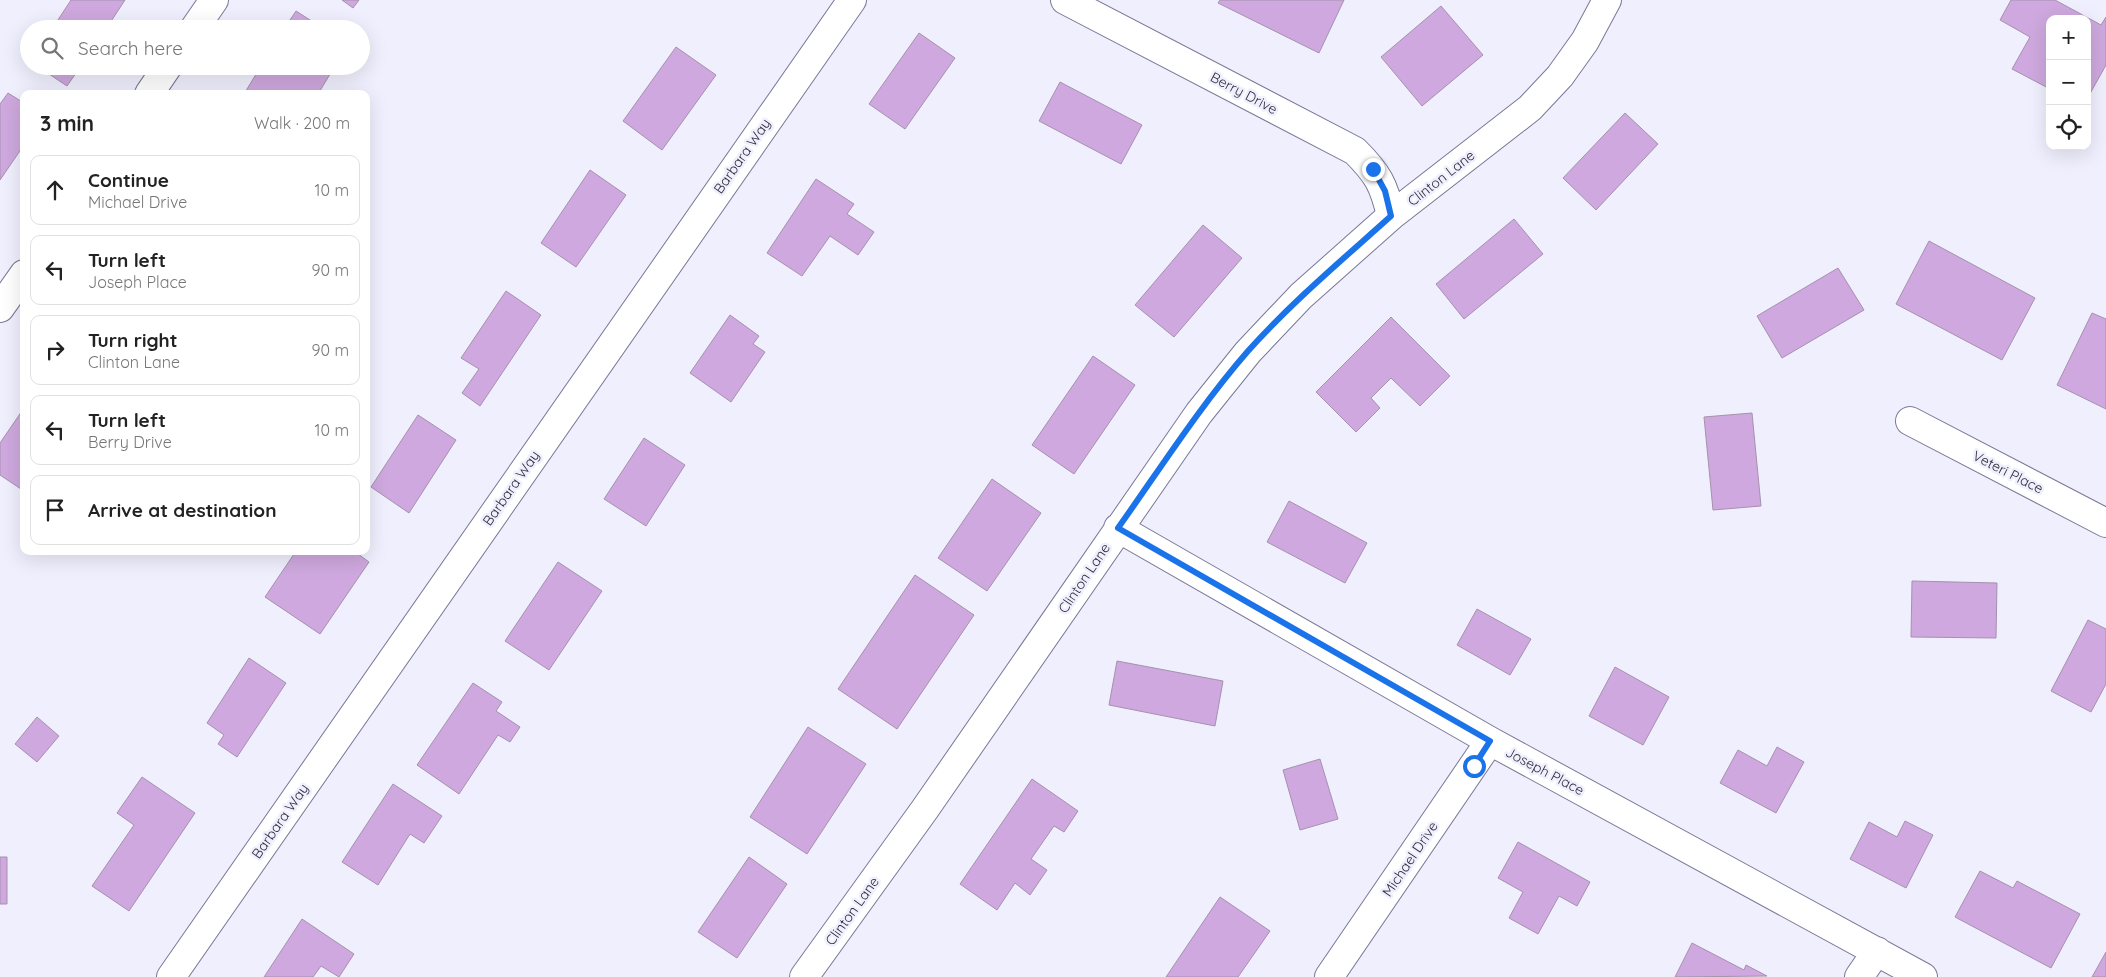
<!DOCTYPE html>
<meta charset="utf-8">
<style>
:root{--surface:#fff;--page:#f2f2f2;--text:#222;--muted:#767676;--line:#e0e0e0}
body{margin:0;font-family:Quicksand,sans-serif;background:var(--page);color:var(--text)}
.controls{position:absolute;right:15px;top:15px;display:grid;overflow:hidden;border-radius:10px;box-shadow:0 5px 20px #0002}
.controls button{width:45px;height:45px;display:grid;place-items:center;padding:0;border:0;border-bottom:1px solid var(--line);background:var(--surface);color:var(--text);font:25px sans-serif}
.stop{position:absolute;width:15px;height:15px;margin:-11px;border:4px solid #1a73e8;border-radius:50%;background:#fff}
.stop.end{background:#1a73e8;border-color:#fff;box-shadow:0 1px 5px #0008}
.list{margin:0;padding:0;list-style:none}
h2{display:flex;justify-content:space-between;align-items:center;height:65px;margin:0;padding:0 20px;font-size:21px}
h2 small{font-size:16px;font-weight:400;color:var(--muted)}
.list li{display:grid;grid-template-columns:32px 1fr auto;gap:15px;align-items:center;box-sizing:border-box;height:70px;margin:0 10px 10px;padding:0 10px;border:1px solid var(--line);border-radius:10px}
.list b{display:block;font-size:19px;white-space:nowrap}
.list p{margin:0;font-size:16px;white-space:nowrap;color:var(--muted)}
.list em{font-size:16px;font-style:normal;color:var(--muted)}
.icon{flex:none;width:28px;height:28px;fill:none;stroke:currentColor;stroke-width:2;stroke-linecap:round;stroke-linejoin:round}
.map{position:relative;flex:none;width:2106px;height:977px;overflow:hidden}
.search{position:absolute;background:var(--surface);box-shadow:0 5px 20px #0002;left:20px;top:20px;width:350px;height:55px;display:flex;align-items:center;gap:12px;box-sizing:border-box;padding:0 18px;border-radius:28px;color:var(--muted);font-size:19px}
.panel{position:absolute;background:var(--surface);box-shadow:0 5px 20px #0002;left:20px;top:90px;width:350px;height:465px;border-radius:10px}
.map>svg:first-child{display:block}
.building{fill:#cea8de;stroke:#a691ae}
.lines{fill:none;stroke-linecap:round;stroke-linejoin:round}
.minor-casing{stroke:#7b7797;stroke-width:30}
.minor{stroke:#fff;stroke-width:28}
.route{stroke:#1a73e8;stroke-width:6}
.labels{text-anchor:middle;stroke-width:5;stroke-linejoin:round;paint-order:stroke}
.street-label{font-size:14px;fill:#2f2d3b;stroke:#f0effd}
</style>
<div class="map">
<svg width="2106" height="977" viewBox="0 0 2106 977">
<rect width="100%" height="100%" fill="#f0effd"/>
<path class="building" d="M71,0h54l-19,29h-54z
M342,0h17l-6,8z
M1220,0h124l-25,53 -101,-50z
M2011,0h44l46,25 5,-8v48l-19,34v-80h-37v70l-38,-20 18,-32 -30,-17z
M1441,6l42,49 -61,51 -41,-49z
M296,11l28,18h-40z
M919,33l36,25 -50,71 -36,-25z
M676,47l40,28 -54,75 -39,-29z
M37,66h44l-14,20z
M261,66h74l-17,28h-74z
M1060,82l82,43 -21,39 -82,-43z
M8,93l16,10v42l-24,35v-76z
M1625,113l33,31 -62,66 -33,-32z
M590,170l36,25 -50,72 -35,-24z
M816,179l38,25 -7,10 27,18 -16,23 -28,-19 -28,40 -35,-23z
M1514,219l29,35 -79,65 -28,-35z
M1203,225l39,33 -68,79 -39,-32z
M1929,241l106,57 -33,62 -106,-56z
M1838,268l26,42 -82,48 -25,-42z
M506,291l35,24 -61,91 -18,-13 17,-24 -18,-11z
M2092,313l14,6v90l-49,-24z
M730,315l29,21 -6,8 12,8 -34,50 -41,-29z
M1391,317l59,59 -30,30 -29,-28 -20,20 9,10 -24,24 -40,-40z
M1093,356l42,29 -61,89 -42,-29z
M24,408v83l-24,-16v-32z
M1752,413l9,93 -48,4 -9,-93z
M418,415l38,25 -47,73 -38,-26z
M644,438l41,27 -39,61 -42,-27z
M992,479l49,34 -54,78 -49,-33z
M1289,501l78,42 -22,40 -78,-41z
M296,551h58l15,11 -49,72 -55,-37z
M558,562l44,29 -53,79 -44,-29z
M915,575l59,40 -77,114 -59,-40z
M1912,581l85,2 -1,55 -85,-1z
M1477,609l54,30 -21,36 -53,-30z
M2088,620l18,9v55l-15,28 -40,-21z
M249,658l37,25 -49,74 -19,-13 6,-9 -17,-12z
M1117,661l106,20 -8,45 -106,-21z
M1615,667l54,30 -26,48 -54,-29z
M473,683l29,19 -6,9 24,16 -10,15 -12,-7 -39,59 -42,-29z
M37,717l22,19 -22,26 -22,-18z
M808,727l58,37 -59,90 -57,-37z
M1777,747l27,15 -28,51 -56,-30 18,-33 29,16z
M1320,759l18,60 -38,11 -17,-60z
M142,777l53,36 -66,98 -37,-25 42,-61 -17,-12z
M1032,779l46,32 -14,21 -10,-6 -23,33 16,11 -17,25 -15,-12 -18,27 -37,-26z
M393,784l49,32 -18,27 -14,-9 -32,51 -36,-23z
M1905,821l28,14 -27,53 -56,-29 19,-37 28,15z
M1518,842l72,40 -13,24 -18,-10 -21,38 -29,-16 14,-26 -25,-14z
M0,857h7v47h-7z
M749,857l38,27 -50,74 -39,-26z
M1980,871l33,17 4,-7 63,33 -29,54 -96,-51z
M1220,897l50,34 -32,46h-72z
M302,919l52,35 -15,23 -18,-11 -8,11h-49z
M1692,943l52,27 2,-5 21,11 -92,1z
M2106,952v25h-14z"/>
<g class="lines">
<g class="minor-casing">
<path id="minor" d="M1065,0l290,151c23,23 29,34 36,65
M194,29l20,-29
M149,94l19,-28
M0,308l24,-34
M1910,421l196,102
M1118,528l372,213 433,236
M171,977l681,-977
M804,977l121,-168 274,-396 49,-61 53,-56 90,-80 139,-108 30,-32 25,-35 22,-41
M1329,977l161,-236
M1859,977l18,-26"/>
</g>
<use href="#minor" class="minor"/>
</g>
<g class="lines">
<path class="route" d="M1373,169l12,22 6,25c-49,44 -99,86 -143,135 -48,55 -88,118 -130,177l372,213 -16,25"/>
</g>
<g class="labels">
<g class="street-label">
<text transform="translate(1244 93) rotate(28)" y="5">Berry Drive</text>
<text transform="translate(742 156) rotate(-55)" y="5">Barbara Way</text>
<text transform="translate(1441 178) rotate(-38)" y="5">Clinton Lane</text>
<text transform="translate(2008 472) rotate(27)" y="5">Veteri Place</text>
<text transform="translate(511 488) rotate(-55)" y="5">Barbara Way</text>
<text transform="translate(1084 578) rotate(-56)" y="5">Clinton Lane</text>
<text transform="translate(1545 771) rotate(28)" y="5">Joseph Place</text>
<text transform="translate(280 821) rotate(-55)" y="5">Barbara Way</text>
<text transform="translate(1410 859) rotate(-56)" y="5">Michael Drive</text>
<text transform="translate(852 911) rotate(-54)" y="5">Clinton Lane</text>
</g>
</g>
</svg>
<div class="controls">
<button>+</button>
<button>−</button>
<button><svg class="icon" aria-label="locate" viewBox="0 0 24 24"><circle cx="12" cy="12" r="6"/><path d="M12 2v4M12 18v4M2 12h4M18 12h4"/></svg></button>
</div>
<div class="stop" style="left:1474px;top:766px"></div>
<div class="stop end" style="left:1373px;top:169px"></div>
<div class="search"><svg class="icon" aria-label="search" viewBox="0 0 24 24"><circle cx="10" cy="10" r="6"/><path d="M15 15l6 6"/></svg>Search here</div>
<section class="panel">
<h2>3 min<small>Walk · 200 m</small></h2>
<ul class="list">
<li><svg class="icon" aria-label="ahead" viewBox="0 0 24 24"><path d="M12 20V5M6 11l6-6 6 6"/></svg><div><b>Continue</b><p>Michael Drive</p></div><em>10 m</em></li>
<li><svg class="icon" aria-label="left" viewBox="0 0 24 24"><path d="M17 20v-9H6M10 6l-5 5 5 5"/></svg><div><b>Turn left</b><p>Joseph Place</p></div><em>90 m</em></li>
<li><svg class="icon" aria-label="right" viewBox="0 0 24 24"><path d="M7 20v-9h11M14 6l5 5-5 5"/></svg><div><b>Turn right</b><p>Clinton Lane</p></div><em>90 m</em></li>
<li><svg class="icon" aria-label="left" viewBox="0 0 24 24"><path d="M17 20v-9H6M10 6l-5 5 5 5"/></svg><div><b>Turn left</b><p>Berry Drive</p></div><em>10 m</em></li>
<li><svg class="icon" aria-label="arrive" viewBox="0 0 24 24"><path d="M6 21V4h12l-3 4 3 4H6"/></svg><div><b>Arrive at destination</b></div></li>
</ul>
</section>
</div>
